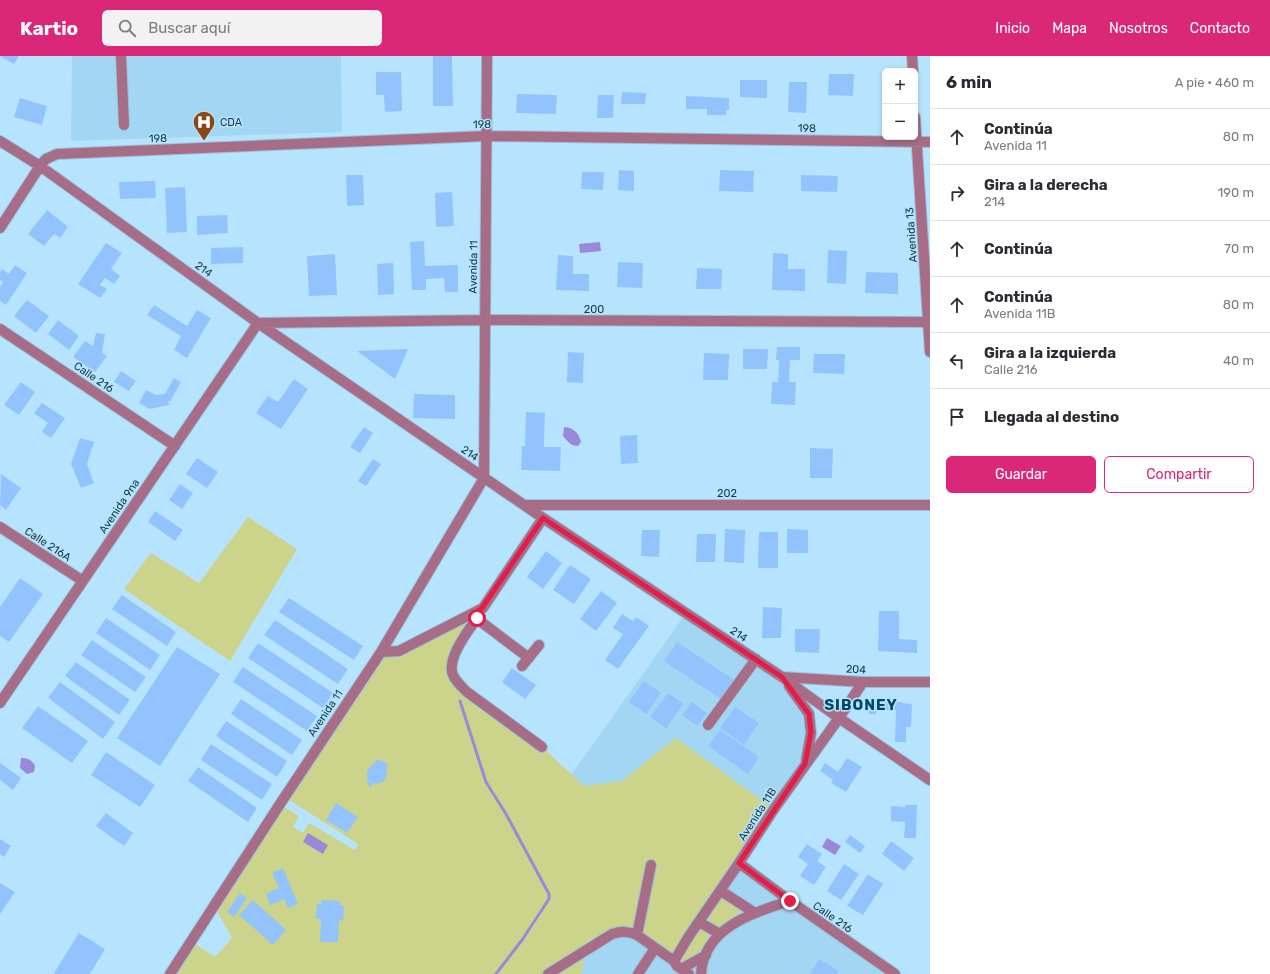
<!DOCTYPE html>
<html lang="es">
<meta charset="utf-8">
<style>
:root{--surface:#fff;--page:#f2f2f3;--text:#2b2b33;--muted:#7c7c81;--line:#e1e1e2;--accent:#db2777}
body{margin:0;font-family:Rubik,sans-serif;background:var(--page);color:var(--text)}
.controls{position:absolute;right:12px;top:12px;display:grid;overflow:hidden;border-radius:6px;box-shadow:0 2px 6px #0003}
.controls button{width:36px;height:36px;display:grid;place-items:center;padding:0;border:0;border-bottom:1px solid var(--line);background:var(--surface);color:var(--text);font:20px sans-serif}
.stop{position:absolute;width:12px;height:12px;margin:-9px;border:3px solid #e11d48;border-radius:50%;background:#fff}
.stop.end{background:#e11d48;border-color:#fff;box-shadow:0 1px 4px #0008}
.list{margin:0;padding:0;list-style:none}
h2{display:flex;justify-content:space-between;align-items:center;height:52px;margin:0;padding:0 16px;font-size:17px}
h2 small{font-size:13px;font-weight:400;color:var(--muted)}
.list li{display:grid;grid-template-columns:26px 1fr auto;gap:12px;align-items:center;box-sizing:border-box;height:56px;padding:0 16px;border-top:1px solid var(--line)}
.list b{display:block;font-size:15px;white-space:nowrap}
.list p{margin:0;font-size:13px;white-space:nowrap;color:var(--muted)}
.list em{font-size:13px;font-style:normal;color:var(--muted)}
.actions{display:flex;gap:8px;padding:12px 16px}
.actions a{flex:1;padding:9px 0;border:1px solid var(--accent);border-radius:6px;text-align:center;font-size:14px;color:var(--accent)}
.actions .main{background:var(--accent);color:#fff}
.icon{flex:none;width:22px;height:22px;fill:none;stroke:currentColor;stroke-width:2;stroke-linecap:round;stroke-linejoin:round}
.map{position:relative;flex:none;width:930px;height:918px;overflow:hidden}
header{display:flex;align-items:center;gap:24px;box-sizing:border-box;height:56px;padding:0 20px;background:var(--accent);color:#fff}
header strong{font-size:19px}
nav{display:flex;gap:22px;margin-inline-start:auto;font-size:14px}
.search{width:280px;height:36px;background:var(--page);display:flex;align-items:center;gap:10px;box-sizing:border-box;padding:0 14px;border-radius:6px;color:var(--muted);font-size:15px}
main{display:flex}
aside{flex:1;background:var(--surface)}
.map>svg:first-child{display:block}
.built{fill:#a3d6f2}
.green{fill:#ccd48c}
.water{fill:#9a88db}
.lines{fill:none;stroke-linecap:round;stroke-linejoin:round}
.stream{stroke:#9a88db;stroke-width:3}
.building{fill:#92c3fd}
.minor-casing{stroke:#96c1d9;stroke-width:12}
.minor{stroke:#a86d86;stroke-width:10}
.route{stroke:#e11d48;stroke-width:5}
.labels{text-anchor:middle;stroke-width:3;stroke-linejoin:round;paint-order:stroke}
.poi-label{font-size:11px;fill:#143647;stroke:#b6e4fe;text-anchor:start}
.street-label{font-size:11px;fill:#143647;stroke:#b6e4fe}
.district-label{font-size:15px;font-weight:bold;letter-spacing:1px;fill:#004865;stroke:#b6e4fe}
</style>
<header>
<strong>Kartio</strong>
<div class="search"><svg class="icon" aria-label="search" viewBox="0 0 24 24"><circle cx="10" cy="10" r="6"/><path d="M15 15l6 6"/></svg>Buscar aquí</div>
<nav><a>Inicio</a><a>Mapa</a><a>Nosotros</a><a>Contacto</a></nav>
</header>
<main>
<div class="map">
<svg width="930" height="918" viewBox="0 0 930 918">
<rect width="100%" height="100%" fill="#b6e4fe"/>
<path class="built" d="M72,0h269l1,76 -271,9z
M686,557l96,64 27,37 -4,50 -66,99 159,111h-471l42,-55z"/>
<path class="green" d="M248,461l49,32 -67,112 -106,-72 27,-36 48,30z
M472,559l-19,60 89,72 42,39 38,-5 54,-43 98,71 -100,152 -53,-30 -42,24 5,7 -3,12h-412l22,-33 24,16 17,-19 -18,-32 66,-102 19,12 -6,11 10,6 6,-10 46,27 3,-6 -70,-45 93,-147 18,-1z
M724,840l16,11c2,12 -15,19 -25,19l-6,-6c1,-9 6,-21 15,-24z
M699,873l12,5 -10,20 -17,9 -3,-2 1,-3z"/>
<path class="water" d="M600,186l1,9 -21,2 -1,-9z
M564,371c10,1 14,5 17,15l-3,4c-7,0 -11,-5 -15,-10z
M21,702c7,0 11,2 14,8l-1,6 -7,2 -7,-6z
M308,777l20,12 -5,9 -20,-12z
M827,782l14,8 -6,9 -13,-8z"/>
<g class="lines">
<path class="stream" d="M460,645l26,81 20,32 43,80v5l-27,41 -26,34"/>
</g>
<path class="building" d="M0,0h19l-5,8z
M433,0h19l1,50h-20z
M376,16h25l1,39 -17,1 -1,-17h-8z
M829,18h25l-1,22 -25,-1z
M740,24h27v18l-27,-1z
M789,26h18l-1,31 -18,-1z
M622,36l24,1 -1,11h-24z
M517,38l40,1 -1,19 -40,-1z
M598,39h16l-1,23h-16z
M686,40l43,2v12h-3v5h-19v-6h-21z
M20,42l27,8 -5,19 -28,-8z
M619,114l15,1v20l-16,-1z
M720,114l34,1 -1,21 -34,-1z
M582,116h22l-1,18 -22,-1z
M346,119h17l1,30 -17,1z
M801,119l37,1 -1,16 -36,-1z
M155,125l1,17 -36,1 -1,-17z
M185,131l2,45 -20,1 -2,-45z
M452,136l2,34 -18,1 -1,-34z
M47,154l21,17 -8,11 -6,-4 -10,12 -16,-12z
M227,159l1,18 -31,2v-19z
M424,185l1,25 33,-1v27h-13l-1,-14 -18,1v11h-14l-2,-48z
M106,187l16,10 -11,16 9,7 -6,8 -9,-6 -5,7 7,4 -7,9 -22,-14z
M243,191v16l-32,1v-16z
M828,194l19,1 -1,33 -19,-1z
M773,197l15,1v15h17v22l-33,-1z
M335,198l2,41 -28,1 -2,-40z
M558,199l15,1v18h16v17l-33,-1z
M618,206l25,1 -1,25 -25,-1z
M393,207l1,31 -16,1 -1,-31z
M15,209l12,8 -21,32 -6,-4v-14l3,-5 -3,-2v-8l2,-3 7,5z
M697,212l25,1 -1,20h-25z
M866,216l32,1v21l-33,-1z
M27,244l22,16 -13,17 -22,-17z
M154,249l33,21 10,-16 14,8 -24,40 -13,-8 7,-14 -34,-21z
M58,264l21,16 -10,14 -21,-16z
M96,277l9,1 -3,19 5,3 -12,16 -22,-15 12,-16 8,5z
M777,291h23v13h-10l-1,22h7l-1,23 -24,-1 1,-22h6l1,-22h-3z
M408,293l-13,30 -38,-28z
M743,293h25l-1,20h-24z
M568,296l16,1 -1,30 -16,-1z
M704,297l25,1 -1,26h-25z
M814,298h31l-1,20 -31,-1z
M121,315l15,10 -7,10 -15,-9z
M174,322l7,4 -11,20 -2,-2 1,5 -19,4 -11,-6 7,-13 10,5 9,-1z
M294,323l14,10 -27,40 -25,-16 12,-17 10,6z
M21,326l14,10 -16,23 -15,-10z
M414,338l41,1v24l-42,-1z
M42,347l23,15 -14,20 -9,-6 6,-9 -14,-10z
M526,356l19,1 -1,34h17l-1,24 -39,-1 1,-24h3z
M364,371l9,6 -13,20 -10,-6z
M637,379l1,28 -17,1 -1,-28z
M80,382l14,4 -7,22 7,19 -13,5 -10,-24z
M810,392l23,1 -1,29h-22z
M197,402l21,14 -11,16 -21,-14z
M373,403l8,5 -15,22 -8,-5z
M1,418l20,14 -15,22 -6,-5z
M180,428l13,9 -11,16 -13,-9z
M155,455l28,19 -8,11 -27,-19z
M725,473l20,1 -1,33 -20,-1z
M787,473l21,1v23h-21z
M642,474h18l-1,27 -18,-1z
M759,476h19v36h-20z
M697,478h19l-1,28h-19z
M546,495l16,12 -19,26 -16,-12z
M570,509l21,14 -17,25 -21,-14z
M20,522l23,16 -34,48 -9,-6v-29z
M601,535l16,12 -21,28 -16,-12z
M122,539l54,37 -9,14 -55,-37z
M289,542l74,48 -9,14 -75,-48z
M763,551l19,1 -1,30h-19z
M879,555h20v28l18,1v13l-39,-2z
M622,558l11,7 3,-4 13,9 -31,43 -13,-9 18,-26 -10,-6z
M106,562l54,37 -10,15 -54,-37z
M275,564l73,49 -10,15 -74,-49z
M795,573h25l-1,24 -24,-1z
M92,584l54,37 -11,15 -54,-37z
M677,586l57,38 -13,19 -57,-38z
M258,587l75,50 -10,15 -75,-50z
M177,591l43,27 -60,92 -43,-28z
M76,606l54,38 -11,15 -54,-39z
M243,611l74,49 -10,15 -74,-49z
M512,612l24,17 -11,14 -23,-17z
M644,625l17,12 -15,21 -17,-12z
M60,626l55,40 -12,17 -55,-41z
M668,637l15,11 -17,24 -16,-11z
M241,643l61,41 -10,15 -61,-41z
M869,645l33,1v1l10,1 -1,23h-5v15h-11l1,-32h-20v4h-7z
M692,646l15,11 -10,13 -15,-11z
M38,650l50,35 -16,22 -50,-35z
M735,651l24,16 -15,22 -24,-17z
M226,665l61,40 -10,16 -61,-41z
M720,674l39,27 -11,17 -40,-28z
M211,688l61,40 -10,16 -61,-40z
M106,696l49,33 -15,22 -49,-32z
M847,702l15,9 -16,25 -15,-9 2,-3 -13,-9 5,-8 13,9z
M377,703l11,5 -2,5 1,7 -3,5 -6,3 -5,-1 -2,4 -4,-3 2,-3 -2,-3v-7l2,-3 5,-4z
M0,707l21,15 -8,12 -13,-10z
M198,711l59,41 -9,14 -60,-41z
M336,747l22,14 -11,16 -21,-13z
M905,749h12l-1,33h-12l1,-16 -14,-1v-15l14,1z
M106,757l27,20 -9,13 -28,-20z
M850,779l15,11 -5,7 -15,-11z
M0,783l11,7 -7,11 -4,-3z
M891,785l23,17 -10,13 -22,-17z
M807,788l15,10 -5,7 9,6 -12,18 -14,-9 8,-12 -10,-7z
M844,808l15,10 -18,26 -14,-9z
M283,812l15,36 -10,4 -4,-9 -14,6 -4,-11 13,-6 -7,-15z
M868,818l15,10 -20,31 -16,-9z
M0,827l15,9 -15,22z
M240,837l7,5 -13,19 -7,-5z
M253,844l33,30 -13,15 -34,-30z
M322,844l18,1v4l4,1 -1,15 -4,-1 -1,22h-18l1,-23h-5l1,-15h4z
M79,877l26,16 -15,25h-34l-2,-1z
M819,903l20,12 -2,3h-27z"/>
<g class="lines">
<g class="minor-casing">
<path id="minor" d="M121,0l3,69
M912,0l1,15
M915,61l15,235
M0,85l40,25 218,157 285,195 239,159 57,41 91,62
M0,172l40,-62 6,-7 11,-5 430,-18 443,6
M258,267l226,-3 446,2
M0,273l175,117
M524,449h406
M0,471l83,54
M472,559l57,43
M477,562c-9,13 -31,41 -24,57 3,7 9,12 14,17l75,55
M381,596l103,-174 3,-422
M522,610l17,-21
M782,621l81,5h67
M789,630l20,28 2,19 -5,28
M0,647l258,-380
M708,669l48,-66
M739,807l51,38 105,73
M651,809l-14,70 37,26 3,5 12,8
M721,835l34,22
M699,866l21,12
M674,905l15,-25 50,-73 35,-54 65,-91 24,-36
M681,913l25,-14
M170,918l110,-170 101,-152 18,-1 84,-43 60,-90
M548,918l64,-40c10,-3 16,-3 25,1
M638,918l17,-26
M701,918c3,-47 52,-61 89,-73"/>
</g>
<use href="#minor" class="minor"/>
</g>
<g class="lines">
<path class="route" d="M477,562l-5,-3 10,-7 61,-90 239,159 27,37 2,18 -6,32 -66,99 51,38"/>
</g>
<defs>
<g id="hospital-pin" transform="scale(1.15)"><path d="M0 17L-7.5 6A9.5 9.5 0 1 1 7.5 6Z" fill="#894815" stroke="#b6e4fe"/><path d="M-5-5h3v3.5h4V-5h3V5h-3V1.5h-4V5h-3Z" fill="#fff"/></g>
</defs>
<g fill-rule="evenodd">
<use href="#hospital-pin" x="204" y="66"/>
</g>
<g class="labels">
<g class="poi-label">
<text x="220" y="70">CDA</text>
</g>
<g class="street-label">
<text transform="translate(482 68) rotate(-1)" y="4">198</text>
<text transform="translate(807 72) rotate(1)" y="4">198</text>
<text transform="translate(158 82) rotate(-2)" y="4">198</text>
<text transform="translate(911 179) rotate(-94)" y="4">Avenida 13</text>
<text transform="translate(473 211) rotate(-89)" y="4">Avenida 11</text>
<text transform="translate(204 213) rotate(36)" y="4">214</text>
<text x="594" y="257">200</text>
<text transform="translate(94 321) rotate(34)" y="4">Calle 216</text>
<text transform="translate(470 397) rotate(34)" y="4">214</text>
<text x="727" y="441">202</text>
<text transform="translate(119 450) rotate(-56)" y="4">Avenida 9na</text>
<text transform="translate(48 488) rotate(33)" y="4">Calle 216A</text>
<text transform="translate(739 578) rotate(34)" y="4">214</text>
<text transform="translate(856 613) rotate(3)" y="4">204</text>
<text transform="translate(325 657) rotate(-56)" y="4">Avenida 11</text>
<text transform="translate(757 758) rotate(-57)" y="4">Avenida 11B</text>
<text transform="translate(833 861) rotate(35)" y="4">Calle 216</text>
</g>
<g class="district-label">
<text x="861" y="654">SIBONEY</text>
</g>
</g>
</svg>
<div class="controls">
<button>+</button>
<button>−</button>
</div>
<div class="stop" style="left:477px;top:562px"></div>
<div class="stop end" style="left:790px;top:845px"></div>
</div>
<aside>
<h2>6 min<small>A pie · 460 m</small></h2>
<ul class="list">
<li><svg class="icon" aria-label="ahead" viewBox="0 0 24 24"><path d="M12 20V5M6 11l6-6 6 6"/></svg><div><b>Continúa</b><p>Avenida 11</p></div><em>80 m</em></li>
<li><svg class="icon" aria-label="right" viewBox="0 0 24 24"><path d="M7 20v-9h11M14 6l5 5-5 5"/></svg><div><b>Gira a la derecha</b><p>214</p></div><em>190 m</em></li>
<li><svg class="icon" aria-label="ahead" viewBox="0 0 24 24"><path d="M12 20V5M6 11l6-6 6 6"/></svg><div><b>Continúa</b></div><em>70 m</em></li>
<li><svg class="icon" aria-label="ahead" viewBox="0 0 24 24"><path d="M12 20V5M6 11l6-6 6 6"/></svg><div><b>Continúa</b><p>Avenida 11B</p></div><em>80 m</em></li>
<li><svg class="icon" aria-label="left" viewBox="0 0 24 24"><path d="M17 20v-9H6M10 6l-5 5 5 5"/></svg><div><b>Gira a la izquierda</b><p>Calle 216</p></div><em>40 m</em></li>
<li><svg class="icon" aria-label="arrive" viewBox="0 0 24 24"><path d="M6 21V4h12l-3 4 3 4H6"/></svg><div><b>Llegada al destino</b></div></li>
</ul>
<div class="actions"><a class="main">Guardar</a><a>Compartir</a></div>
</aside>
</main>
